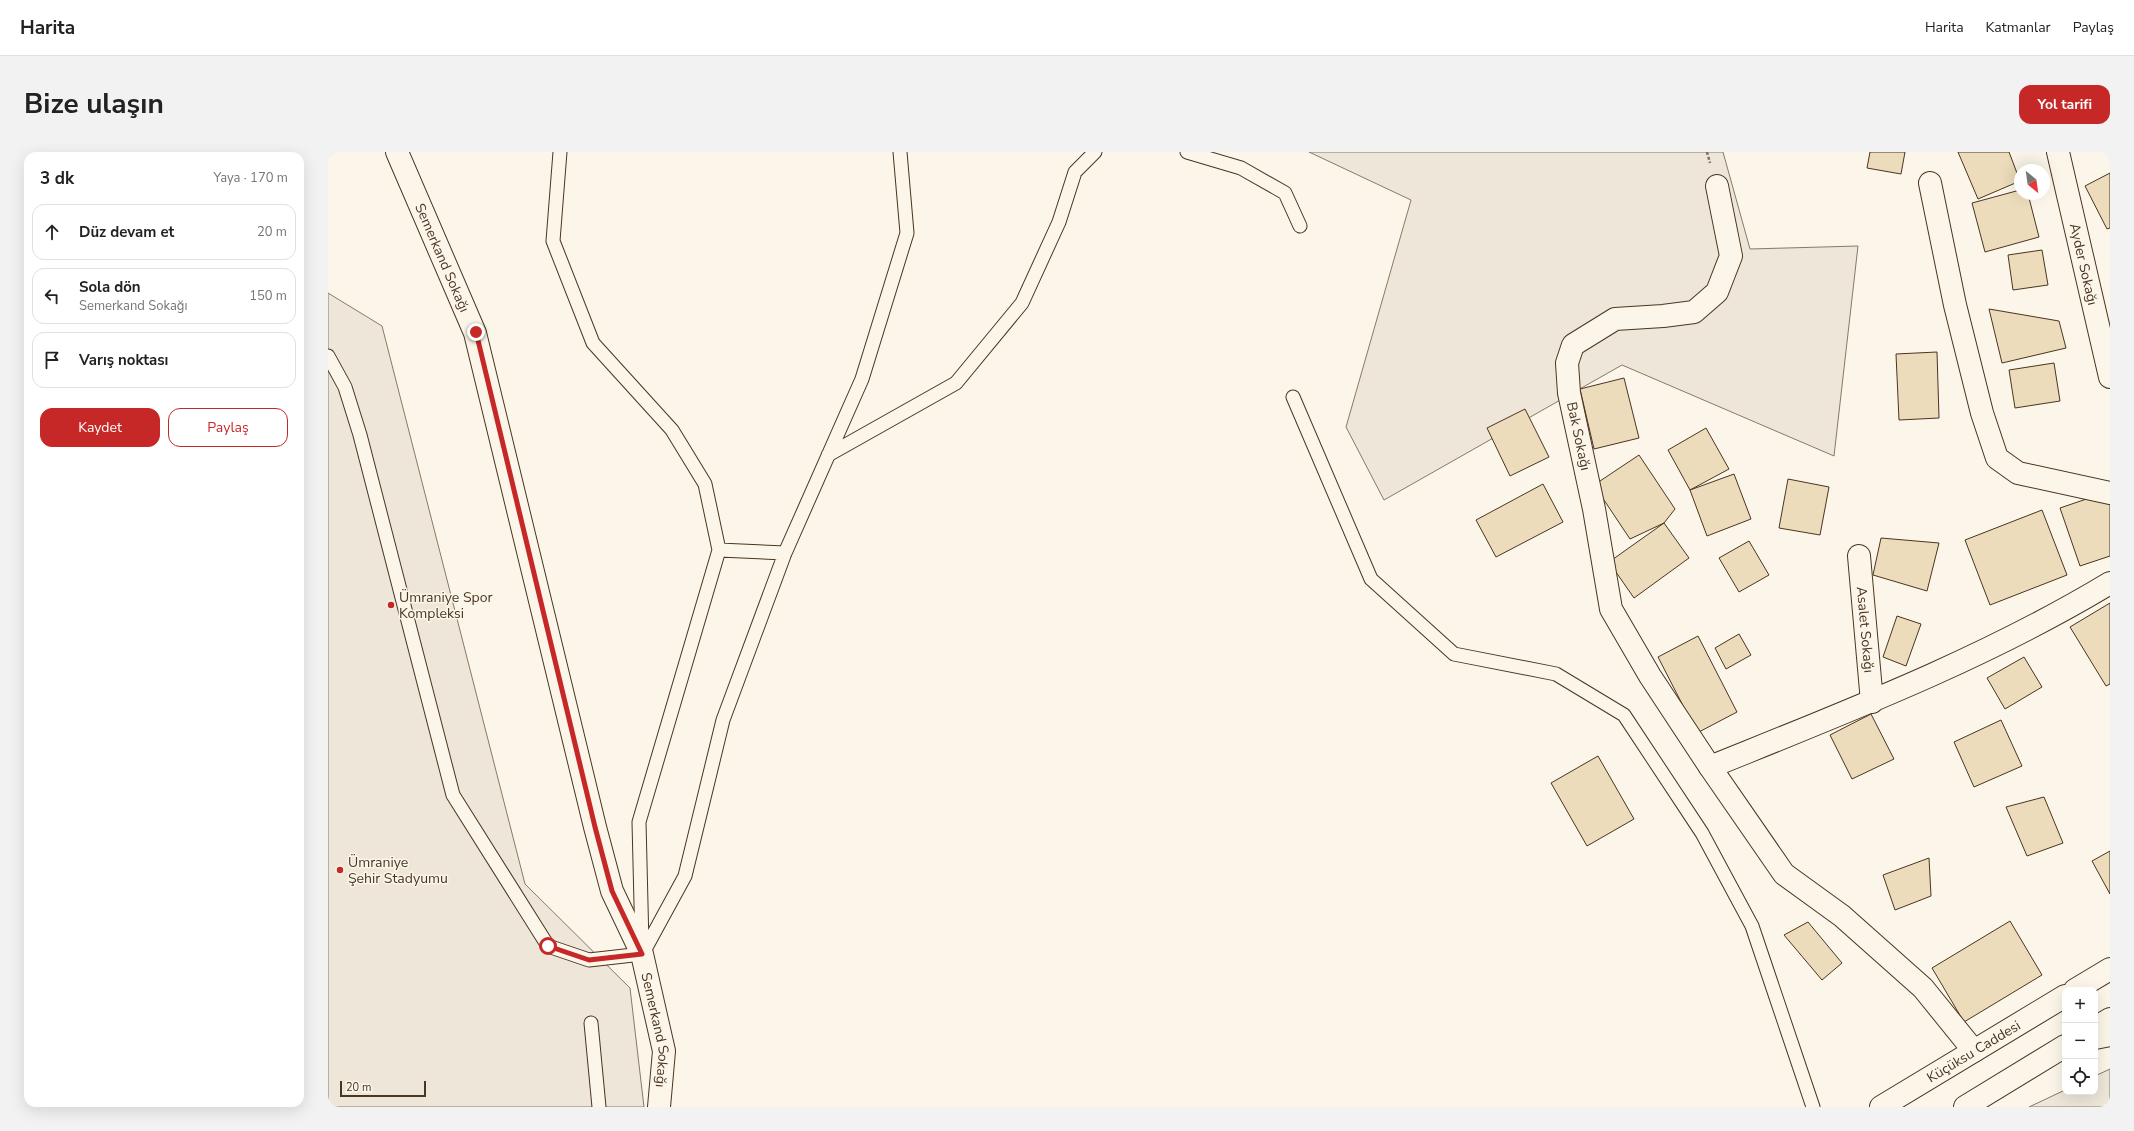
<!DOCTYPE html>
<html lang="tr">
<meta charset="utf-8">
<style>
:root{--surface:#fff;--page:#f2f2f2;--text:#222;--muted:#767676;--line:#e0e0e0;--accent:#c62828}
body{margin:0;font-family:"Nunito Sans",sans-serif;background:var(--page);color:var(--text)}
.controls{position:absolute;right:12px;bottom:12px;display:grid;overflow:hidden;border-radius:8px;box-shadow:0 4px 16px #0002}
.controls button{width:36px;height:36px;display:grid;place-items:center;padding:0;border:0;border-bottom:1px solid var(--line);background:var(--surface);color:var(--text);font:20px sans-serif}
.compass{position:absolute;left:1686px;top:12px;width:36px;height:36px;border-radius:50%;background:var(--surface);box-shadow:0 4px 16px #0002;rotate:151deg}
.scale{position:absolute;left:12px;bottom:10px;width:86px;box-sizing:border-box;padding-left:4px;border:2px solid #4a3520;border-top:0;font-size:11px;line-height:14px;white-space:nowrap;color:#4a3520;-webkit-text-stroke:3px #fbf6e9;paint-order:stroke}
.stop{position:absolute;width:12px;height:12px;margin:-9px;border:3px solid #c62828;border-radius:50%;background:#fff}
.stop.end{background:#c62828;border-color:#fff;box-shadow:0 1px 4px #0008}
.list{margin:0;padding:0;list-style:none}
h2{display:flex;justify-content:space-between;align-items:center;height:52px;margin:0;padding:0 16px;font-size:17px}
h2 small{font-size:13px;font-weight:400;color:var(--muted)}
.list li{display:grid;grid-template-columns:26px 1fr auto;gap:12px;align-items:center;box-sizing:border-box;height:56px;margin:0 8px 8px;padding:0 8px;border:1px solid var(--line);border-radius:12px}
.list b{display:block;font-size:15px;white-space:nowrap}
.list p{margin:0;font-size:13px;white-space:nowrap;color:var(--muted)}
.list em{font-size:13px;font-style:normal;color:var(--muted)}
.actions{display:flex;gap:8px;padding:12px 16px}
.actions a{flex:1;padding:9px 0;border:1px solid var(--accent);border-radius:12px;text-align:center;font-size:14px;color:var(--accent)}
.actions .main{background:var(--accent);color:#fff}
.icon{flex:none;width:22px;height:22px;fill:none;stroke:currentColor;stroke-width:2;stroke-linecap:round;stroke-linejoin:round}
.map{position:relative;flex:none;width:1782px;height:955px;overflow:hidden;border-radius:12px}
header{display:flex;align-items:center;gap:24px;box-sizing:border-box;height:56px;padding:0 20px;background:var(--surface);border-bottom:1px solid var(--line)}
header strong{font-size:19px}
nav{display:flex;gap:22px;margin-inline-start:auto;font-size:14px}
.intro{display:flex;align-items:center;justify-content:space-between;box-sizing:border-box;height:96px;padding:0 24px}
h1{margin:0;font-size:28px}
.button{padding:10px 18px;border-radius:12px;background:var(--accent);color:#fff;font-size:14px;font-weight:700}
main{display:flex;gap:24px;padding:0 24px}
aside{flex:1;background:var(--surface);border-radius:12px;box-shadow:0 4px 16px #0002}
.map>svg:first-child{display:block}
.green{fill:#ede6d9;stroke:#887966}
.building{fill:#ecdcbc;stroke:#4a3520}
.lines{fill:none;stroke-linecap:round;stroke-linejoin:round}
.service-casing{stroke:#4a3520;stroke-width:15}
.minor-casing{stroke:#4a3520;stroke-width:24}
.tertiary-casing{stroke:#4a3520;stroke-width:24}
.primary-casing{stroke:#4a3520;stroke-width:24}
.path{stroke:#7f6f5c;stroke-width:2.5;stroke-dasharray:3 2;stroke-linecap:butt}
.service{stroke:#fbf6e9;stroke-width:13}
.minor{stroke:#fbf6e9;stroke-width:22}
.tertiary{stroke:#fbf6e9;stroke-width:22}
.primary{stroke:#fbf6e9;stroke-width:22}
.route{stroke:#c62828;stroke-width:5}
.poi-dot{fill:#c62828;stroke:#fbf6e9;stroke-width:1.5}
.labels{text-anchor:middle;stroke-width:3;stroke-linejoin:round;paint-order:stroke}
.street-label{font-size:14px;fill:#4a3520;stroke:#fbf6e9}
.poi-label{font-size:14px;fill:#4a3520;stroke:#fbf6e9;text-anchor:start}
</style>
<header>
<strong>Harita</strong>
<nav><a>Harita</a><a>Katmanlar</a><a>Paylaş</a></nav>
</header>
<div class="intro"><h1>Bize ulaşın</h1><a class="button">Yol tarifi</a></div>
<main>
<aside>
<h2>3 dk<small>Yaya · 170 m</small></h2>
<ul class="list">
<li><svg class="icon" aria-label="ahead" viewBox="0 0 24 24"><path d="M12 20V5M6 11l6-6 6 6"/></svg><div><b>Düz devam et</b></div><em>20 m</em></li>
<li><svg class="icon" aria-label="left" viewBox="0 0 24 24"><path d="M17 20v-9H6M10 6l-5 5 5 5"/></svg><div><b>Sola dön</b><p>Semerkand Sokağı</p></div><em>150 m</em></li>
<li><svg class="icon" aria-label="arrive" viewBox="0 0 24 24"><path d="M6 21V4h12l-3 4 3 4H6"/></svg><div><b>Varış noktası</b></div></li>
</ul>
<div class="actions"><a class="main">Kaydet</a><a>Paylaş</a></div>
</aside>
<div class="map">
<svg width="1782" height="955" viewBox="0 0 1782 955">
<rect width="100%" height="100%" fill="#fbf6e9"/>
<path class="green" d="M981,0h414l27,97 108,-3 -24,210 -212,-91 -238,135 -38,-73 65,-227z
M0,141l54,33 143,558 105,104 14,119h-316z
M1782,917v38h-81l36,-17v2h30v-16z"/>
<path class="building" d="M1542,0h35l-4,22 -34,-6z
M1630,0h51l11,29 -42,18z
M1782,21v55l-3,1 -22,-43z
M1692,38v4h8l11,43 -54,15 -13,-49z
M1714,98l6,35 -35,5 -5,-35z
M1661,157l70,12 7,27 -64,15z
M1609,200l2,66 -40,2 -3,-66z
M1726,211l6,38 -45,7 -6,-38z
M1296,226l15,60 -45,11 -14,-60z
M1197,257l24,48 -39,19 -23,-48z
M1378,276l23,41 -39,21 -22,-40z
M1311,303l36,54 -11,14 -34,16 -36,-54z
M1406,322l17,45 -44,17 -17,-46z
M1460,327l41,8 -9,48 -41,-7z
M1215,332l20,38 -67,35 -20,-37z
M1779,340l3,8v56l-30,10 -20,-58z
M1714,358l25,65 -77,30 -25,-65z
M1336,371l25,35 -55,40 -25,-36z
M1553,386l58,5 -12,48 -54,-16z
M1421,389l20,34 -30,17 -20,-34z
M1782,451v81l-4,2 -36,-59z
M1569,464l24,8 -15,42 -23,-9z
M1411,482l12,21 -25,14 -11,-21z
M1370,484l39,76 -40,21 -39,-76z
M1696,505l18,30 -37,22 -18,-31z
M1543,562l23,45 -42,20 -22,-44z
M1673,568l21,46 -48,21 -20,-45z
M1270,604l36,63 -47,27 -36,-63z
M1716,645l19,46 -36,13 -21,-49z
M1782,699v43l-18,-33z
M1601,706l2,38 -36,14 -12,-35z
M1682,769l32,54 -78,47 -32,-54z
M1480,770l34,41 -20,17 -38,-45z"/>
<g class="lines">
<g class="service-casing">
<path id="service" d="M232,0l-7,89 40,102 79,87 33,54 14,66 -80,272 3,123
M859,0l54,16 44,25 15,33
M0,204l17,31 15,48 93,360 95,151 41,14 53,-6
M965,245l78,182 83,75 102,20 68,41 78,118 50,93 61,181
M500,303l128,-72 66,-80 37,-81 16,-50 20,-20
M391,398l66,3
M315,801l42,-77 38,-156 62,-167 77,-174 45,-146 -7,-81
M263,871l8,84"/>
</g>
<g class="minor-casing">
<g id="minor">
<path id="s1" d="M69,0l78,181 120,494 17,64 30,63 22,97 -5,56"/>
<path id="s2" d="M1730,0l52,225"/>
<path d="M1602,31l25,122 27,108 15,45 21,15 92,20"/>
<path id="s3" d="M1531,404l13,146"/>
<path d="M1382,615l-60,-91 -39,-67 -17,-100 -25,-116 -2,-30 6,-18 42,-26 48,-3 31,-4 23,-20 14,-36 -14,-70"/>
<path d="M1646,899l-51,-63 -81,-72 -58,-42 -74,-107c136,-55 274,-108 400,-184"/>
</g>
</g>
<g class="tertiary-casing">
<path id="tertiary" d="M1767,886l15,-3"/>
</g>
<g class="primary-casing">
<g id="primary">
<path d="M1747,838l35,-21"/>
<path d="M1767,876l15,-9"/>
<path id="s4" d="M1553,955l184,-111"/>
<path d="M1637,955l100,-61"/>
</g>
</g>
<path class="path" d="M1379,0l3,11"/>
<use href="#service" class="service"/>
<use href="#minor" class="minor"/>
<use href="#tertiary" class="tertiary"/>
<use href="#primary" class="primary"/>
</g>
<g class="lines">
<path class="route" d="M148,180l119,495 17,64 30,63 -53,6 -41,-14"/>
</g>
<g class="poi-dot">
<circle cx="63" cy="453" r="4"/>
<circle cx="12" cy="718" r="4"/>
</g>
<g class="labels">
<g class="street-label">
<text dy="5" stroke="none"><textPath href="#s1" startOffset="115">Semerkand Sokağı</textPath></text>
<text dy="5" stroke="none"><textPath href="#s2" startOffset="115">Ayder Sokağı</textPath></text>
<text transform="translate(1251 284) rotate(78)" y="5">Bak Sokağı</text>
<text dy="5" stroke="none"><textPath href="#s3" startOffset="74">Asalet Sokağı</textPath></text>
<text dy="5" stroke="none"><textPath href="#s1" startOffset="919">Semerkand Sokağı</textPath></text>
<text dy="5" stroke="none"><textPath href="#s4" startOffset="108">Küçüksu Caddesi</textPath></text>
</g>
<g class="poi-label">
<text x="71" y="450">Ümraniye Spor<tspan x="71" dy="16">Kompleksi</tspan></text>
<text x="20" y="715">Ümraniye<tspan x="20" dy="16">Şehir Stadyumu</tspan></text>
</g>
</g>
</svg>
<div class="controls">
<button>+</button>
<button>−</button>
<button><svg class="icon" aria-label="locate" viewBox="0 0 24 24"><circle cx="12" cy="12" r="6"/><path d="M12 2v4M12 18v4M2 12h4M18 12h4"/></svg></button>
</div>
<svg class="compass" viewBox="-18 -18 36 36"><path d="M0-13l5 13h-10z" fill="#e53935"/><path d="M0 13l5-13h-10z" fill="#767676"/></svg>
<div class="scale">20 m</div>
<div class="stop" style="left:220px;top:794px"></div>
<div class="stop end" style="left:148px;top:180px"></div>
</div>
</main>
